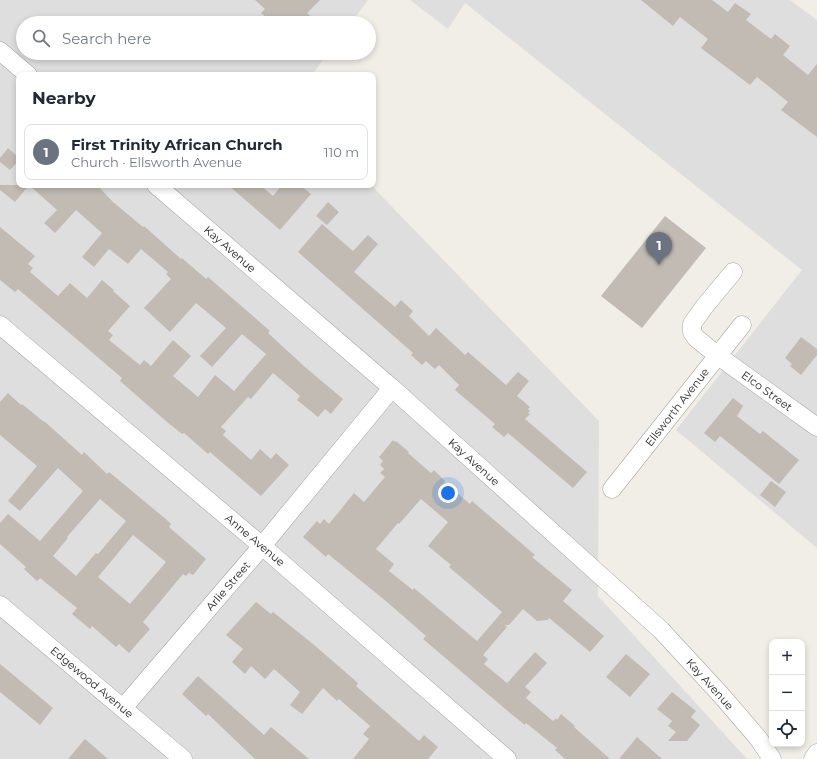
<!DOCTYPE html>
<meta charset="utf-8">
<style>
:root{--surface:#fff;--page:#f6f6f7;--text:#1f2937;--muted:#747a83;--line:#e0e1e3;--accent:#2563eb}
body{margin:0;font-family:Montserrat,sans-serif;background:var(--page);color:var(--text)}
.controls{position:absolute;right:12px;bottom:12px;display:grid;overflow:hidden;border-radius:8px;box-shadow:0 2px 6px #0003}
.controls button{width:36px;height:36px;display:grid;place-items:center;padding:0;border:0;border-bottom:1px solid var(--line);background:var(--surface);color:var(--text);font:20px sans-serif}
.you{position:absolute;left:448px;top:493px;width:14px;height:14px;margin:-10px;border:3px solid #fff;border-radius:50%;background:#1a73e8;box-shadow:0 0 0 6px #1a73e833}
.badge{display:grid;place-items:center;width:26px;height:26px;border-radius:50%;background:var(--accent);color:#fff;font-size:13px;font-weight:700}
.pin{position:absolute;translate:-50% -33px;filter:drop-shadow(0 1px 2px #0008)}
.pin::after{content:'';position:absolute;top:21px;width:14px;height:12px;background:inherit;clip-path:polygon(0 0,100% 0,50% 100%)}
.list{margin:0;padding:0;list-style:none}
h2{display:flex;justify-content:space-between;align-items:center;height:52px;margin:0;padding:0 16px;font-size:17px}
h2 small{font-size:13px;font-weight:400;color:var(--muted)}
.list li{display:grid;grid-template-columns:26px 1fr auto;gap:12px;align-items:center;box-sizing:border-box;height:56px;margin:0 8px 8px;padding:0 8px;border:1px solid var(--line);border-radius:8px}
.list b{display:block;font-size:15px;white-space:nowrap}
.list p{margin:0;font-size:13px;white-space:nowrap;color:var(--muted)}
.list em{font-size:13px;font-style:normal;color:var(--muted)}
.icon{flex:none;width:22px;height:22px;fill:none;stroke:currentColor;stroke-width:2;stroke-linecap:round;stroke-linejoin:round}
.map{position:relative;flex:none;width:817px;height:759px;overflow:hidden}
.search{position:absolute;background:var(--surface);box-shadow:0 2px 6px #0003;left:16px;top:16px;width:360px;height:44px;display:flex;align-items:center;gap:10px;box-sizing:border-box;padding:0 14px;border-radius:22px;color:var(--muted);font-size:15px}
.panel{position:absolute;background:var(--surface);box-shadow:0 2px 6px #0003;left:16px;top:72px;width:360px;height:116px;border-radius:8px}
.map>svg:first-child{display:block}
.residential{fill:#dfdede}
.building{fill:#c1bbb4;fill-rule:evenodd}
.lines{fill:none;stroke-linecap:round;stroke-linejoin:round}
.minor-casing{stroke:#a5a5a5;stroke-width:19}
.minor{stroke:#fff;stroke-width:18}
.labels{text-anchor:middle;stroke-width:3.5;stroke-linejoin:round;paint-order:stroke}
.street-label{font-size:11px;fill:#212121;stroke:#fff}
</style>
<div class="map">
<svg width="817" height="759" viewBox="0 0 817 759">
<rect width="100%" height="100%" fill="#f1eee8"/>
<path class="residential" d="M0,0h368l-17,23h-328v30h305l-16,22h-293v110h352l228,236 -1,175 149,163h-747z
M410,0h380l27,20v528l-141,-118 126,-160 -337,-267 -17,26z"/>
<path class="building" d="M255,0h65l-13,13 11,10h-46l-11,-10 4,-4z
M641,0h71l16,12 7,-9 16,11 -5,6 25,19 4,-5 15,12 -7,9 25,20 9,-11v73l-36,-27 7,-8 -31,-25 -7,8 -49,-37 7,-9 -28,-22 -7,9z
M8,148l11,10v2l-9,10 -10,-8v-4z
M0,185h29l-14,17 -15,-12z
M29,185h68l16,17 30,25 1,-1 37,33 1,-1 24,21 2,-2 62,54 -2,2 37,34 38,32 -12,15 -6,-5 -7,8 -21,-17 3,-4 -27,-23 -22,26 -3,-2 -27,30 5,4 -3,4 28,25 9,-11 11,10 5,-6 13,12 -28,31 -51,-44 -2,2 -24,-21 -2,1 -15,-12 -47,-41 2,-3 -104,-89 -3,3 -15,-12v-53l35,29 -7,8 5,4 -3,4 28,24 12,-13 17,15 15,-18 12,10 -1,1 17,15 -22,25 5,4 -4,5 31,25 4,-5 7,6 22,-26 18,16 -18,20 25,21 17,-22 19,16 32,-37 -24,-20 -30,33 -12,-11 26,-28 -30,-25 -26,29 -26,-24 27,-29 -5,-5 2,-2 -27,-23 -13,15 -19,-15 -15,18 -12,-10 20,-24 -26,-23 -21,23 -11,-10 13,-13z
M228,185h32l13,11 9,-11h18l11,9 -31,36z
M328,202l11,10 -12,13 -11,-9z
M665,216l41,32 -64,80 -41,-32z
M322,224l31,27 15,-16 10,9 -24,28 41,35 6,-7 12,11 -4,5 20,20 7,-8 29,27 3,-3 38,33 12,-13 11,9 -12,15 13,11 -2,2 2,2 -2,2 2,1 -5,5 62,53 -14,16 -65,-55 -4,4 -12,-10 3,-3 -40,-34 4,-5 -20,-20 -4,4 -9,-8 -4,4 -11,-10 2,-2 -115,-101z
M801,337l16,12v6l-16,20 -11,-9 2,-2 -7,-6z
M8,393l13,12 1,-1 22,18v-1l38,34 2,-3 23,22 2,-2 58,48 4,4 -2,3 37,32 -13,16 -4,-2 -3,3 -3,-2 -40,48 7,7 -21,24 -10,-9 -3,3 -24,-21 -2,3 -18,-15 5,-6 -37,-30 -3,3 -13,-12 2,-2 -26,-23v-21l8,-9 32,27 43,-50 -25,-23 -38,43 -12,-10 29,-35 -37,-31v-33zM100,499l26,22 -28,33 -2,-1 -20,23 -23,-20 15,-18 -1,-1zM133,535l33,27 -36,42 -32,-27z
M733,398l10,8 -6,10 23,18 3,-3 36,29 -20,24 -59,-48 -5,6 -11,-9z
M393,440l2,2 1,-1 13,11 -1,1 23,20 3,-3 11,11 -1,1 26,22 2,-3 63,54 -3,2 40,33 -9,11 41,35 -14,16 -41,-34 -1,2 -11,1 -14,-12 -14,16h-4l2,2 -24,28 5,4 -4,5 23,19 28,-31 12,11 -22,24 6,5 -5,6 27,23 3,-3 1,2 4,-6 14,12 -1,1 36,32h-45l-10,-9 2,-2 -31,-25 -1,2 -15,-12 -87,-74 3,-3 -39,-34 -59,-48 -2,3 -23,-20 14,-16 3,3 4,-5 5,5 25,-31 10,9 21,-25 -5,-4 4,-4 -4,-4 3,-4 -4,-4zM421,499l27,23 -20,24 23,19 -2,2 53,45 -25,29 -63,-53 -1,2 -24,-19 5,-7 -18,-15 22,-26 1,1z
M771,481l15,11 -11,15 -15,-12z
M256,602l15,12 2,-2 40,32 45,39 -2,3 63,55 5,-6 14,12 -10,12h-75l16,-20 -6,-5 7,-8 -31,-27 -2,2 -14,-13 -21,26 -12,-9 10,-13 -26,-23 -9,10 -14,-13 -6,8 -13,-12 11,-13 -17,-14z
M626,654l24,20 -20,23 -24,-20z
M0,664l53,44 -13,17 -40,-33z
M198,676l66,59 7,-8 38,32h-54l-47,-45 -2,2 -24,-22z
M672,692l24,19 -5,6 9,8 -13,16h-19l8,-9 -8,-6 4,-5 -15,-12z
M637,737l25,22h-43z
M85,739l23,20h-40z"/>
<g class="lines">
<g class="minor-casing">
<path id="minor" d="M0,51l28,24
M156,185l236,203 269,242 60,65 37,43 14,21
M733,272l-29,35 -12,17v8l4,6 21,17 100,72
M0,325l262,221 245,213
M612,489l130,-164
M0,605l183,154
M123,708l139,-162 130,-158
M813,759l4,-6"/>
</g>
<use href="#minor" class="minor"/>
</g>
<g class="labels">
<g class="street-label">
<text transform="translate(230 249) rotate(41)" y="4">Kay Avenue</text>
<text transform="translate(767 391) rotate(36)" y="4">Elco Street</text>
<text transform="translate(677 407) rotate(-52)" y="4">Ellsworth Avenue</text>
<text transform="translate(474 462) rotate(42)" y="4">Kay Avenue</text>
<text transform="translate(255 540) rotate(40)" y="4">Anne Avenue</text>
<text transform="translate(228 586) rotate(-49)" y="4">Arlie Street</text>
<text transform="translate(92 682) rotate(40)" y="4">Edgewood Avenue</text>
<text transform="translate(710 684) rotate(48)" y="4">Kay Avenue</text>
</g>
</g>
</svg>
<div class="controls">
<button>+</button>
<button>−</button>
<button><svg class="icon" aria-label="locate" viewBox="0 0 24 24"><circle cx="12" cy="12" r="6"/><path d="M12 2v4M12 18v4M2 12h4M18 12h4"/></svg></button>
</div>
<div class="you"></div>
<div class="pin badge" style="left:659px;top:265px;background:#6b7280">1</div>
<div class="search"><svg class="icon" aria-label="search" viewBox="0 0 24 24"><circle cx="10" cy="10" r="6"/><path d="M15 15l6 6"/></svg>Search here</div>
<section class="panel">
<h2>Nearby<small></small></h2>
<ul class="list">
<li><span class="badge" style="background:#6b7280">1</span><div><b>First Trinity African Church</b><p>Church · Ellsworth Avenue</p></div><em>110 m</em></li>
</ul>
</section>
</div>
